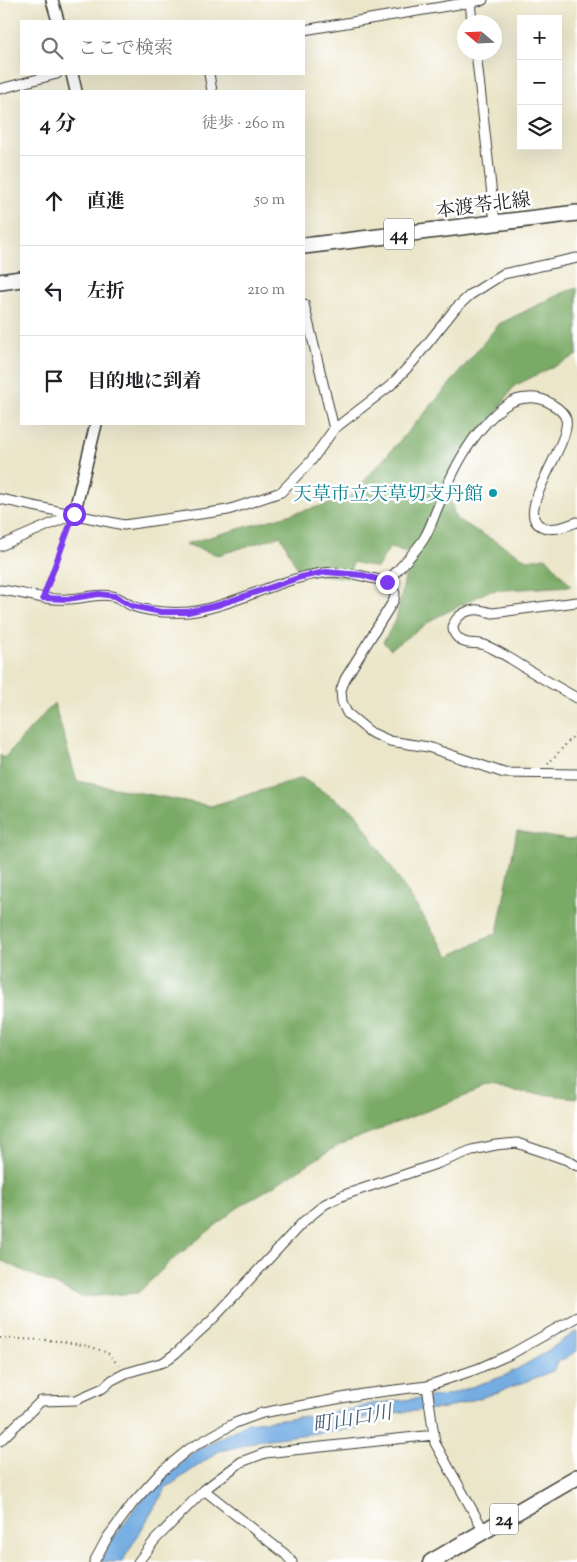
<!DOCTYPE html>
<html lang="ja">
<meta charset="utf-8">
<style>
:root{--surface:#fff;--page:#f6f6f6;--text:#202124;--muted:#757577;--line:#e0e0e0}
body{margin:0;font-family:"Sorts Mill Goudy","Noto Serif JP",serif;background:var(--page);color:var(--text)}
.controls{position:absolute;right:15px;top:15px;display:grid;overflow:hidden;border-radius:0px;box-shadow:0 5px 20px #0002}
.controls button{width:45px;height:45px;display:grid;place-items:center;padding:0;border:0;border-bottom:1px solid var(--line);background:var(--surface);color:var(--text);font:25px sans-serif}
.compass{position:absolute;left:457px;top:15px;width:45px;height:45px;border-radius:50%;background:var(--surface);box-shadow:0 5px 20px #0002;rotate:289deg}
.stop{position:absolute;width:15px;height:15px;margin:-11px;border:4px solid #7c3aed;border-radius:50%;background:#fff}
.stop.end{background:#7c3aed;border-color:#fff;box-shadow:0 1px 5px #0008}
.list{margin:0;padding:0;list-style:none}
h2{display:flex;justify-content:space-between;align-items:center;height:65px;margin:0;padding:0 20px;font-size:21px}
h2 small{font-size:16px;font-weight:400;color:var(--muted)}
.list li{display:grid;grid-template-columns:32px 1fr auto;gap:15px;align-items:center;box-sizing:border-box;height:90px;padding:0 20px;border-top:1px solid var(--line)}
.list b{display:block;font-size:19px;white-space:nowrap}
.list em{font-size:16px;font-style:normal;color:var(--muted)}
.icon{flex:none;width:28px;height:28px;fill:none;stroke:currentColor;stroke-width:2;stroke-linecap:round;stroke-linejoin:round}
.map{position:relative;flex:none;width:577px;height:1562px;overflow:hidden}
.search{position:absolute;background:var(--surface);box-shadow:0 5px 20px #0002;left:20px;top:20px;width:285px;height:55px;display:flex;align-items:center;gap:12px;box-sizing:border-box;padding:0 18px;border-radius:0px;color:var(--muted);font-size:19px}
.panel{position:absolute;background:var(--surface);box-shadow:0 5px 20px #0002;left:20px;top:90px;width:285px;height:335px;border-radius:0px}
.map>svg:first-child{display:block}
.forest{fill:#7aab66;stroke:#4b6441}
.water{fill:#74ade3;stroke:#486480}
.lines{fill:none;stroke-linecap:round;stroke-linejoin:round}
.minor-casing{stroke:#3b3a36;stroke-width:11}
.tertiary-casing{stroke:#3b3a36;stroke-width:14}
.primary-casing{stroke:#3b3a36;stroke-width:18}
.path{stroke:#3b3a36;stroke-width:2;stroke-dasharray:1 4;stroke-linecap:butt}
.minor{stroke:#fff;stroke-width:9}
.tertiary{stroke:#fff;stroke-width:11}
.primary{stroke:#fff;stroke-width:15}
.route{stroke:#7c3aed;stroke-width:6}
.culture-dot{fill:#0f9aa8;stroke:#fff;stroke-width:2}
.labels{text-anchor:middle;stroke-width:5;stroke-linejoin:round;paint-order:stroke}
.shield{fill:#fff;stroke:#606060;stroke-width:1}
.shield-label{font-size:18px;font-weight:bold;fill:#1c1c1c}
.street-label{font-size:19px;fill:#1c1c1c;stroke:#fff}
.culture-label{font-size:19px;fill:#0d838f;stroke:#fff;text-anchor:end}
.water-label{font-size:20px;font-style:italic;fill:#445d76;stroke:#fff}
</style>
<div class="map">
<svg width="577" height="1562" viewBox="0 0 577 1562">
<rect width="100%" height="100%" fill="#fff"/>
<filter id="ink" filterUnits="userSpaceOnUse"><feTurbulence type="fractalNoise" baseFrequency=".02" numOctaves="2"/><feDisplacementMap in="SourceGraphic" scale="10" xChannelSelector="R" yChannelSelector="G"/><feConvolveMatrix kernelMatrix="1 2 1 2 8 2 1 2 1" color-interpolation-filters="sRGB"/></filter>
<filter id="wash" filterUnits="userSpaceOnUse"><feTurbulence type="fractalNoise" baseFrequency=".0096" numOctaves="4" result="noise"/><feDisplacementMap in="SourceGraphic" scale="20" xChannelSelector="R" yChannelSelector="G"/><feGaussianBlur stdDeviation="1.12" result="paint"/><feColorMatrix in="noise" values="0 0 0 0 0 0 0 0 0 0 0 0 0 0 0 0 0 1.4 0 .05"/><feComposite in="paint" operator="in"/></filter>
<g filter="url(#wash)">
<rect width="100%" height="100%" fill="#ebe6c9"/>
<path class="forest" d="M577,288v67l-63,31 -67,103 9,30 72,41 18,-3 25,29 -82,5 -54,27 -45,31 -7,-7 13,-22 14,-67 -20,-6 -13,21 -24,-6 -5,16 -49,-6 -18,-36 -63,19 -33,-11 164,-46 94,-106 56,-68 63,-31z
M54,703l23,78 134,25 91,-28 53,34 94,144 48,-23 20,-102 51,9 9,-1v259l-91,-10 -147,57 -103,64 -65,52 -33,32 -57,4 -81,-37v-505l4,3z"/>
<path class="water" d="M577,1331v20l-20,12 -4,8 -57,22 -50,15 -63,6 -32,7 2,3 17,-3 -12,7 -97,12 -27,8 -15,3 -53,37 -44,74h-21l5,-13 31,-44 55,-52 56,-30 58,-7 7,5 9,-1 14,-10 19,-1 15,-5 77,-9 57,-19 31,-17z"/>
</g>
<g filter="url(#ink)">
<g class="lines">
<g class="minor-casing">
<path id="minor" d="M470,1l2,21
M304,30l179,-30
M476,52l19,170
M209,74l3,17
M0,89l57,-15
M304,304l30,125
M0,499l124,26 104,-15 53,-18 30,-31 23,-32 56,-43 22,-23 43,-54 15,-14 33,-21 74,-16
M0,546l74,-32
M387,582c10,-12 33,-34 39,-47 6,-11 9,-23 15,-35 12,-29 25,-55 46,-78 11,-12 24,-24 41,-24 9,-1 18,2 25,7 5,3 11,8 13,14 6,24 -53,94 -25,107 11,6 25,0 36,-4
M0,590c23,2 44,11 67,9 16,0 29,-6 45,-3 8,1 13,7 20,10 17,6 39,7 57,6 46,-6 88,-33 134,-39 20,-3 45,4 64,9l8,11 -1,7 -49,79 -4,11 1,12 5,11 23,19 20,9 38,6 76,26 73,1
M577,602l-84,11c-7,-1 -13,-4 -19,-3 -14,1 -29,16 -16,28 9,9 19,3 29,8 18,8 33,19 50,29 13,8 27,16 40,23
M427,1386l8,57 49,88
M0,1441l41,-40 35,-1 27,-12 9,-8 14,-7 38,-11 12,-9 35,-32 92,-99 22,-18 19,-9 95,-32 33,-13 24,-5 21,-2 50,17 10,6
M204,1490l81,64 7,8
M94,1562l13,-24 26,-35 28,-31 28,-23 46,-26 27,-10 101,-19 64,-8 50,-17 34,-15 66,-37
M138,1562l17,-22 49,-50 37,-28 24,-9 169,-18"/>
</g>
<g class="tertiary-casing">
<path id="tertiary" d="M52,0l6,21
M72,74l4,17
M74,514l22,-90"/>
</g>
<g class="primary-casing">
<path id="primary" d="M304,246l273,-33
M0,282l21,-3
M431,1562l146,-85"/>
</g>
<path class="path" d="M46,589l23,-61
M548,764l29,-32
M0,1338l60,3 28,5 20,7 10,12"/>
<use href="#minor" class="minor"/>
<use href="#tertiary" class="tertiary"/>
<use href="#primary" class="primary"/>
</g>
</g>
<g class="lines" filter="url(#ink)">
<path class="route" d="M74,514l-31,84 24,1 32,-5 16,2 17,10 29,6h27l30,-7 83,-28 25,-5 36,3 25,7"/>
</g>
<circle class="culture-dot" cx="493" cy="493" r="5"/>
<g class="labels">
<g class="shield">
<rect x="384" y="218.5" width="30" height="31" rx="4"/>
<rect x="490" y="1503.5" width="28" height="31" rx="4"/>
</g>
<g class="shield-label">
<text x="399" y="240">44</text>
<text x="504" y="1525">24</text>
</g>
<g class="street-label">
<text transform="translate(483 204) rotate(-7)" y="7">本渡苓北線</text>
</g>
<g class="culture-label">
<text x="483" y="500">天草市立天草切支丹館</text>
</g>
<g class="water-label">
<text transform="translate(352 1418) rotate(-10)" y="7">町山口川</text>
</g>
</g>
</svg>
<div class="controls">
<button>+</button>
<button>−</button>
<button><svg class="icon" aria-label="layers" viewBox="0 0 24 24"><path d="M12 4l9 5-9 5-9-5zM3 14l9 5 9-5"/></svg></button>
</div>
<svg class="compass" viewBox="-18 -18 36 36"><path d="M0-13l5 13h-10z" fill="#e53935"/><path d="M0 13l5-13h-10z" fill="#757577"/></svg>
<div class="stop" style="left:74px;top:514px"></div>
<div class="stop end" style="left:387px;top:582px"></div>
<div class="search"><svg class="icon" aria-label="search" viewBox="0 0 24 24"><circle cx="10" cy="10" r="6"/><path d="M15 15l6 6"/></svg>ここで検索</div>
<section class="panel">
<h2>4 分<small>徒歩 · 260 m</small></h2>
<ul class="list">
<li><svg class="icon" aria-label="ahead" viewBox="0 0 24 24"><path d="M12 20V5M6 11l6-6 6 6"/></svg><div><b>直進</b></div><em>50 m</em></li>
<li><svg class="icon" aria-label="left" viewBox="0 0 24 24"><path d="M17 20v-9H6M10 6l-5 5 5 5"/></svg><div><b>左折</b></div><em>210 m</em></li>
<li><svg class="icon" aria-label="arrive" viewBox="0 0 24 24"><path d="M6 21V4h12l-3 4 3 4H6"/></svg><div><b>目的地に到着</b></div></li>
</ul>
</section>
</div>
